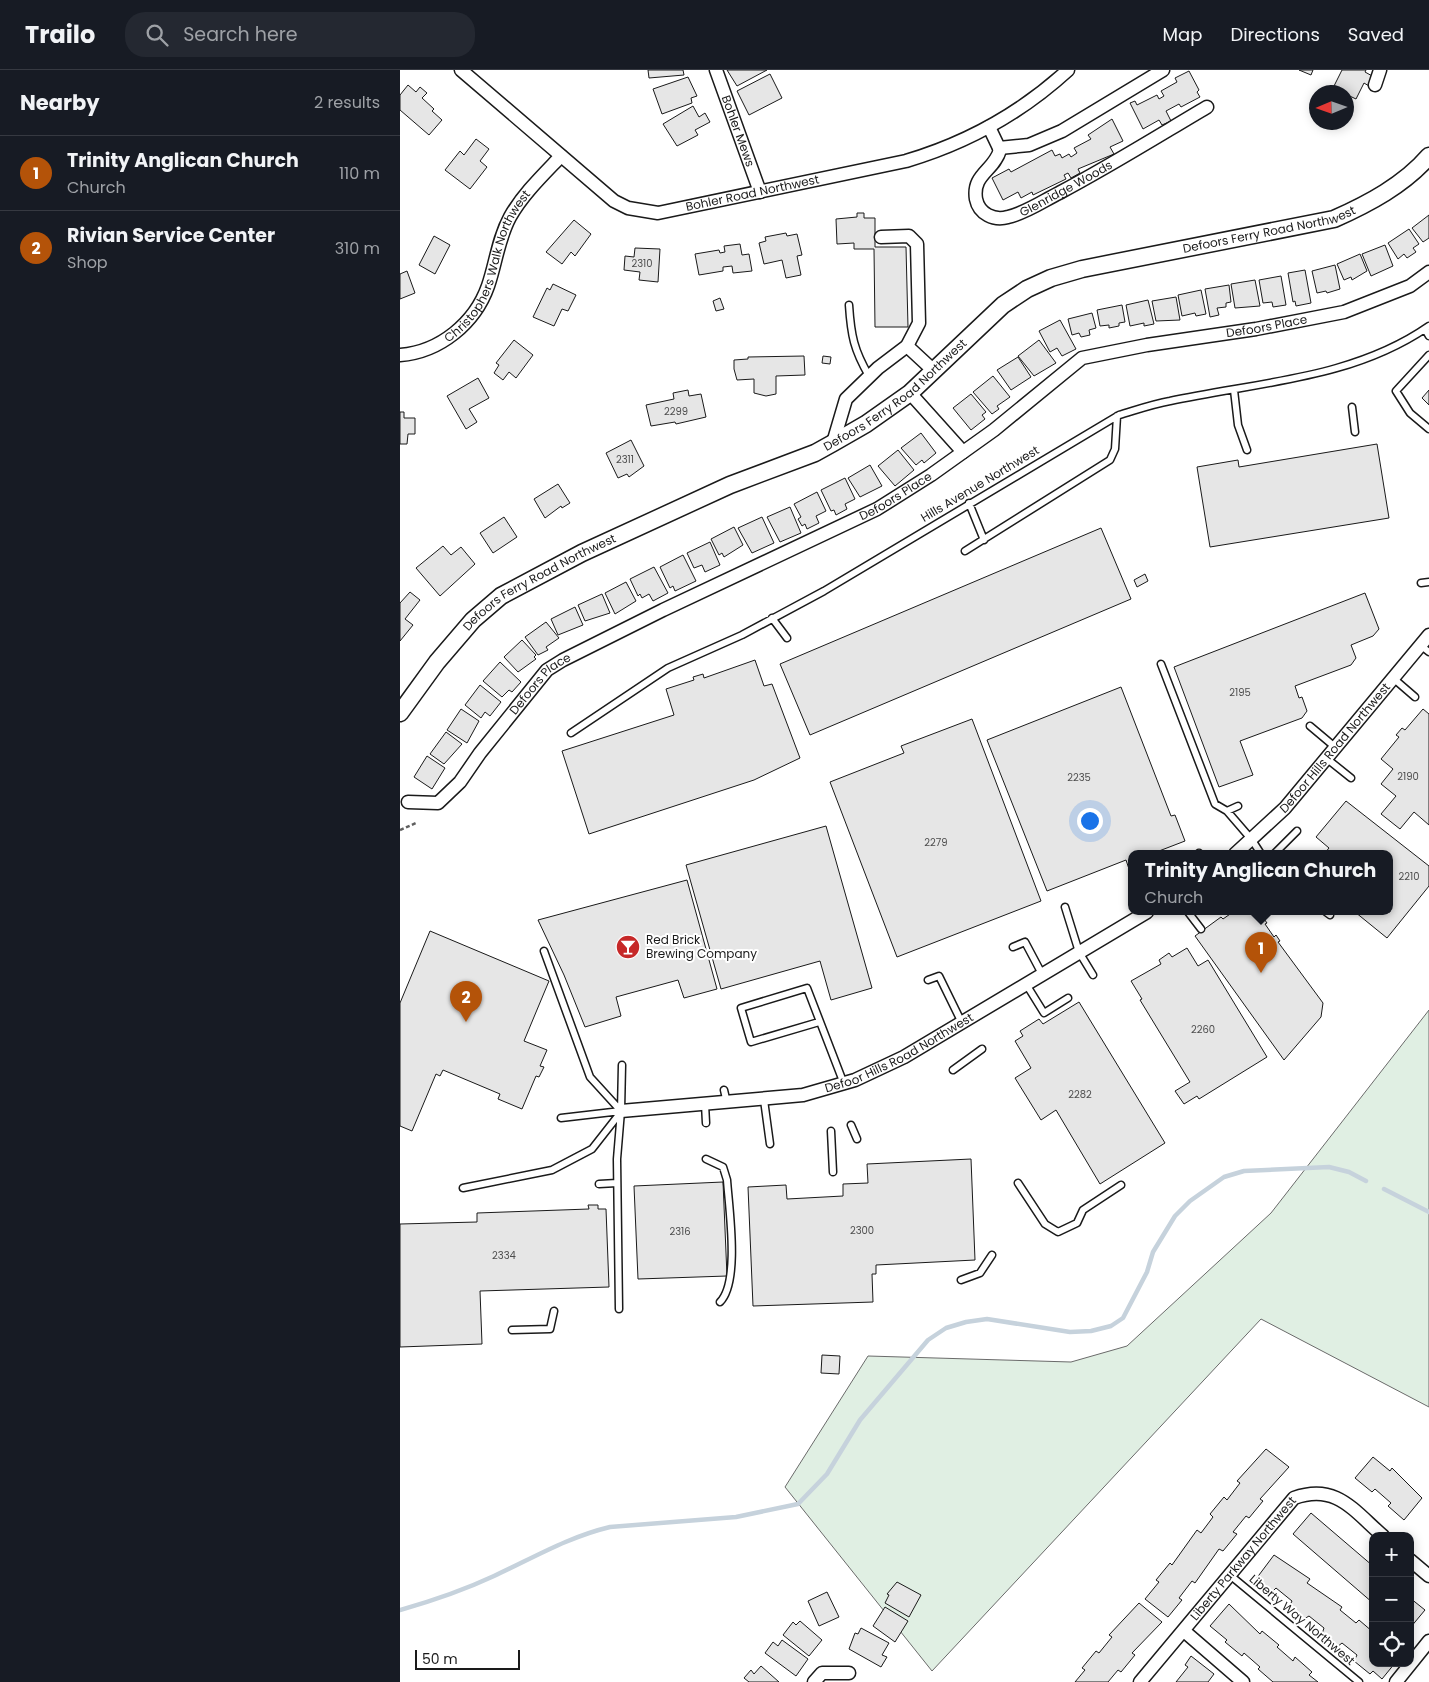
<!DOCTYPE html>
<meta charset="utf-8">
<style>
:root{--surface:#171b24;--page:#242831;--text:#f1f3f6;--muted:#9ea1a6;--line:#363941;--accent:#b45309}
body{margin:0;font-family:Poppins,sans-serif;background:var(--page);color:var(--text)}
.controls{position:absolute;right:15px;bottom:15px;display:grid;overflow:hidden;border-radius:10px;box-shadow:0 2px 12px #0003}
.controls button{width:45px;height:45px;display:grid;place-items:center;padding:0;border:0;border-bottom:1px solid var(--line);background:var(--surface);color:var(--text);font:25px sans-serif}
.compass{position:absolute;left:909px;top:15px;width:45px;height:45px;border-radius:50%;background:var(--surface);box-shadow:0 2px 12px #0003;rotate:268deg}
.scale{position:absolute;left:15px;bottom:12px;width:105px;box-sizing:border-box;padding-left:5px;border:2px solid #1a1a1a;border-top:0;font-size:14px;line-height:18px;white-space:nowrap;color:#1a1a1a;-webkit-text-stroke:4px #fff;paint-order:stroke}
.you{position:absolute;left:689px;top:750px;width:18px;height:18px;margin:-12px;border:4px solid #fff;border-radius:50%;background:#1a73e8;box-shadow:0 0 0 8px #1a73e833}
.badge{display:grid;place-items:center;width:32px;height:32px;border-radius:50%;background:var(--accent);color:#fff;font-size:16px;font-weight:700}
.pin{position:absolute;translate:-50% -41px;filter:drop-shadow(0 1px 2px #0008)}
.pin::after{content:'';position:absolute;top:26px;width:18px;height:15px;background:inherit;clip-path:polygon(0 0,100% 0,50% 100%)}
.popup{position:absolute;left:728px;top:780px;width:265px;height:65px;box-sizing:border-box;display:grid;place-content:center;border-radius:10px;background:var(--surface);filter:drop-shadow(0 1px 4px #0005);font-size:16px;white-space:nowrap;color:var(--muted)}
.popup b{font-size:19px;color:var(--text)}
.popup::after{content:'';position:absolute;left:50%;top:100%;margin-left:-10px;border:10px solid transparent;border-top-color:var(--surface)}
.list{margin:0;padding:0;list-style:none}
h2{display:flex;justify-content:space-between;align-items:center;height:65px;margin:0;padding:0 20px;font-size:21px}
h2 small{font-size:16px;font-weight:400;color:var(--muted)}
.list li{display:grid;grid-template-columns:32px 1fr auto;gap:15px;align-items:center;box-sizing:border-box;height:75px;padding:0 20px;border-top:1px solid var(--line)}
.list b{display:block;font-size:19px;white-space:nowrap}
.list p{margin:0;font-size:16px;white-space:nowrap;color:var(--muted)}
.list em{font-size:16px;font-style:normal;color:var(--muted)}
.icon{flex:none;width:28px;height:28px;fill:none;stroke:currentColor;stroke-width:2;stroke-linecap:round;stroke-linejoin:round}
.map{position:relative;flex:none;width:1029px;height:1612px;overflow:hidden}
header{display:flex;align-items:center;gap:30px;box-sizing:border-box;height:70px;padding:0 25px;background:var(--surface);border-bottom:1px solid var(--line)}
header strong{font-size:24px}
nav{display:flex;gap:28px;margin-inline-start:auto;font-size:18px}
.search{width:350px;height:45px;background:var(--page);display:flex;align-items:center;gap:12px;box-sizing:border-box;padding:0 18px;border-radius:20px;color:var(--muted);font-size:19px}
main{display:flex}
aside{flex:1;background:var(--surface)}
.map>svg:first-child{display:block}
.green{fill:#e0efe3;stroke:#6a6a6a}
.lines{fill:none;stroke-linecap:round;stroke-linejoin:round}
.stream{stroke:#c6d2dc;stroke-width:4.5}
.building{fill:#e6e6e6;stroke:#1a1a1a}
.service-casing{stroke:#1a1a1a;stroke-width:9}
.minor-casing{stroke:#1a1a1a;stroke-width:15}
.tertiary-casing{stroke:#1a1a1a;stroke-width:19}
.path{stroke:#5f5f5f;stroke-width:2.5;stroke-dasharray:4 2.5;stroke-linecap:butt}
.service{stroke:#fff;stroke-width:6}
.minor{stroke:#fff;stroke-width:12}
.tertiary{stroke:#fff;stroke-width:16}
.labels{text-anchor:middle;stroke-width:4;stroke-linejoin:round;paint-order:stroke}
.number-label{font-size:10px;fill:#4d4d4d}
.street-label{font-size:12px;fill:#1a1a1a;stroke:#fff}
.poi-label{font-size:12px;fill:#1a1a1a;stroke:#fff;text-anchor:start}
</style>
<header>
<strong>Trailo</strong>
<div class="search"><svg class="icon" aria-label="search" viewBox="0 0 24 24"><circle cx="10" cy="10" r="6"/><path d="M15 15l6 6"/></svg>Search here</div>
<nav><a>Map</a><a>Directions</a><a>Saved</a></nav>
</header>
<main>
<aside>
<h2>Nearby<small>2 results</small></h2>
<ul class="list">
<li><span class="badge">1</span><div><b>Trinity Anglican Church</b><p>Church</p></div><em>110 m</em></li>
<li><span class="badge">2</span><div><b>Rivian Service Center</b><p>Shop</p></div><em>310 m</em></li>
</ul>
</aside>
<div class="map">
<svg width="1029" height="1612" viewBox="0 0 1029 1612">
<rect width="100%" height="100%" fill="#fff"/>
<path class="green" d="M1029,940v397l-168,-88 -329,352 -147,-184 83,-131 203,6 56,-16 144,-133z"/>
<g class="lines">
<path class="stream" d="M984,1119l45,23
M0,1540c32,-9 64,-20 94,-34 39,-18 74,-39 116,-49l126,-10 62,-13 29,-30 33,-54 68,-80 18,-12 20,-6 21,-3 83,13 21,-1 20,-5 12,-8 24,-46 6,-20 22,-36 15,-15 34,-24 20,-6 85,-4 20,5 17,9"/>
</g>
<path class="building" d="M248,0h35l1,5 -35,3z
M327,0h40l-30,16z
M899,0h14l-2,5z
M942,0h24l-1,2 9,5 -5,9 -5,-3 -8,16 -23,-11z
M789,1l10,19 -2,2 3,5 -19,10 -2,-3 -13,7 5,10 -9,4 -3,-5 -16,9 -13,-26 5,-2 2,4 20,-10 2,4 5,-3 -3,-5 16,-9 -2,-4z
M370,4l12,24 -33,17 -12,-24z
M288,7l9,19 -6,2 1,5 -30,11 -9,-25z
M8,15l8,7 4,-5 7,6 -5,5 12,11 -2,2 10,9 -13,15 -29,-25v-15z
M293,36l6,11 6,-4 5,9 -15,8 3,5 -21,11 -14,-22z
M712,49l11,22 -13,6 4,7 -36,15 2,4 -9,5 -3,-5 -4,2 2,4 -33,16 -1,-3 -11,6 -3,-6 -15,8 -11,-22 17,-9 2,3 41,-22 3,6 5,-2 2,4 7,-4 2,3 6,-4 -3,-5 17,-9 -3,-4z
M76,69l13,10 -9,12 7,6 -17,22 -25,-19 15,-19 4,4z
M457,143h7v5h11v29h31l2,80h-33l-1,-78h-20v-6l-17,1 -1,-25 21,-2z
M1029,145v23l-6,4 -11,-14z
M174,150l17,14 -16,22 -4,-4 -9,12 -16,-12z
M1009,159l10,15 -6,4 3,4 -9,6 -3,-4 -6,5 -10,-16z
M386,163l1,3 10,-2 5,21 -5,1 4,19 -15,3 -4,-18 -18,4 -5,-21 7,-2 -1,-4z
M34,166l16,9 -15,29 -16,-9z
M340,174l2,11 7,-1 3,17 -19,2 -1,-7 -9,1v4l-24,4 -4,-21 24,-4 1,3 5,-1 -1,-6z
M985,175l8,21 -22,10 -9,-22z
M235,178l25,1 -2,33 -19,-2 1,-8 -16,-2 1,-14 9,1z
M960,184l7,17 -15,9 -1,-3 -7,3 -7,-16z
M935,195l5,24 -13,4 -1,-2 -9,2 -5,-22z
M905,200l6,33 -15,3 -1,-5 -2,1 -5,-29z
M7,201l8,22 -15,6v-25z
M881,206l5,29 -13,2 -1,-5 -9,1 -4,-23z
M855,210l5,26 -25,2 -4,-24z
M153,214l23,11 -8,16 -6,-2 -8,17 -21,-9 14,-29 3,2z
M829,215l2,17 -5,1v4l-9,1 2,7 -9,2 -5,-28z
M801,220l5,24 -10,2 -1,-3 -13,3 -4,-21z
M776,227l4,23 -24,1 -4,-20z
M320,228l4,11 -8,2 -3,-10z
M748,230l6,24 -10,2v-3l-14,3 -4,-21z
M722,235l3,17 -6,1v3l-10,2v-3l-9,1 -3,-16z
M692,243l4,15 -7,2 1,5 -9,2 -2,-4 -7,2 -4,-16z
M660,250l16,29 -14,7 -5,-8 -7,4 -11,-21z
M114,270l19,15 -17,23 -7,-6 -6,8 -9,-7 5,-8 -3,-2z
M639,270l17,23 -22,13 -16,-20z
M404,286l1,19 -29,1v18l-10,2 -12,-3v-14l-17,1 -3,-11v-9l14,-1v-2z
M423,286l8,1 -1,7 -8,-1z
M618,287l13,20 -20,13 -14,-20z
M593,306l17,21 -13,9 2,3 -7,5 -19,-22z
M78,308l11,20 -20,11 8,13 -11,7 -19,-33z
M288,320l1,6 12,-2 5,23 -30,7 -1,-2 -24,4 -5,-21 28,-6 -1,-6z
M1029,320v15l-7,-7z
M571,324l15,18 -4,3 3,4 -14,11 -18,-22z
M0,342h4v6h11v16h-7l-1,10h-7z
M521,363l15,20 -12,10 -2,-3 -6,5 -15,-17z
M231,370l13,26 -15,11 -2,-3 -9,4 -12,-25z
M977,374l12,74 -179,29 -13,-80 41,-7 1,7z
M498,380l16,20 -19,16 -17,-20z
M470,395l12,21 -22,11 -12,-19z
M445,408l10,21 -10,5 2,5 -11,6 -2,-5 -3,1 -10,-21z
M158,414l12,19 -8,5 -1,-2 -16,12 -11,-19z
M417,422l9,19 -10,5 3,7 -12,6 -2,-5 -3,2 -4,-7 3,-2 -7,-13z
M390,437l11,26 -21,9 -13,-25z
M104,447l13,20 -24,16 -13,-20z
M362,447l12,26 -22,10 -14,-25z
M334,457l9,18 -19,12 -2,-4 -3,2 -8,-16z
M701,458l30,71 -321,136 -30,-71z
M310,472l10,23 -15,7 -3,-7 -8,3 -7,-15z
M43,476l8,9 10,-8 14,17 -35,32 -24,-28z
M283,485l13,26 -21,10 -2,-5 -3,2 -10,-21z
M254,497l14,26 -15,8 -4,-7 -7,4 -2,-4 -2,2 -8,-17z
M745,504l3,7 -11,6 -3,-7z
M226,512l10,19 -21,13 -10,-21z
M10,522l10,8 -15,19 8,6 -13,16v-38z
M965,523l14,36 -6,7 -22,9 5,13 -5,7 -56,21 4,12 3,-1 5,14 -5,7 -62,23 13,34 -34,12 -45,-120z
M202,524l8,19 -25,8 -7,-16z
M175,537l8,18 -25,10 -7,-16z
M146,552l13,16 -13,9 2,3 -10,5 -13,-18z
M122,570l14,15 -2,2 2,2 -18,13 -14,-15z
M355,590l9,26 8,-2 28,74 -46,22 -165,54 -27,-83 112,-36 -8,-26 28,-9 -1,-3 10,-3 1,4z
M100,592l21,20 -9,10 -3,-2 -7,7 -19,-16z
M80,615l21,17 -11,14 -5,-4 -4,6 -16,-13z
M721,617l50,129 4,-1 10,26 -26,10 1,3h-28v14l-3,1 -3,-9 -79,31 -60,-151z
M61,639l18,12 -12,22 -20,-13z
M1023,639l6,5v111l-15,-13 -14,17 -19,-15 15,-18 -15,-12 12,-15 -12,-10 18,-22 -3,-2 6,-7 3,2z
M572,649l69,182 -144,56 -67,-175 74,-29 -3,-7z
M46,662l16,12 -18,20 -14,-10z
M27,686l18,12 -13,21 -18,-12z
M946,731l83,65v20l-42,52 -32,-26h35v-58h-66l5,-6 -13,-11z
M426,756l46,162 -41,12 -11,-39 -99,28 -35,-124z
M287,810l30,109 -33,9 -6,-18 -62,17 5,19 -36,11 -21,-52 -26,-55z
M833,842h26l8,11 -2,1 9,13 2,-2 4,6 -2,1 45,61 -2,14 -37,43 -89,-124 26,-19 2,2z
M30,861l119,50 -25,60 23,9 -7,16 4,1 -5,10 -3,-1 -14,33 -24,-10 2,-5 -57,-24 -3,6 -4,-2 -24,57 -12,-5v-123z
M787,878l11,18 10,-6 59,97 -68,42 -2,-3 -13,8 -9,-13 15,-9 -50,-82 2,-1 -11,-18 30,-17 -2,-4 10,-7 3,4z
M679,932l86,141 -65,41 -44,-74 -15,10 -26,-42 16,-10 -16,-27 8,-5 -3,-5 19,-12 4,5z
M571,1089l4,101 -99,5v9h-4l1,28 -120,4 -5,-119 38,-2 1,14 56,-3v-12l25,-1 -1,-19z
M323,1112l4,94 -89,3 -4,-93z
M188,1135h10v4h8l3,78 -129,4 2,53 -82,3v-123l77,-2v-9l112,-4z
M422,1285l18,1 -1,18 -18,-1z
M866,1379l23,18 -29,32 3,2 -14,17 -3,-2 -13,16 4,2 -14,17 -4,-2 -24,34 -3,-2 -13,17 3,2 -14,17 -23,-18 14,-17 -3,-2 14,-17 2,2 25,-35 4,3 12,-16 -3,-3 14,-17 3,3 13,-17 -3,-2z
M973,1387l17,14 2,-3 30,30 -18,22 -16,-14 3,-3 -16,-14 -3,3 -17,-14z
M911,1443l62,53v37l-80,-69z
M874,1485l36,24 -3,4 35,24 -2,3 16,13 3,-3 14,12v31h22l-13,16 -9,-8 -3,3 -16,-13 3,-6 -15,-12 -5,4 -15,-13 2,-6 -15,-12 -5,3 -15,-12 3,-6 -16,-13 -4,4 -16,-13z
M497,1512l24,13 -12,22 -24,-14 4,-8 -2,-1z
M427,1522l12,25 -20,9 -11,-25z
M1010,1528l15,12 -15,18z
M739,1533l23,19 -30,31 3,2 -14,17 -3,-2 -10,12h-33l10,-12 -3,-2 14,-17 3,2 13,-16 -3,-2z
M829,1534l31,30 2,-3 17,14 -2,2 16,14 2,-4 17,15 -3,3 9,7h-45l-15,-13 2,-2 -16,-14 -2,3 -17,-14 2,-2 -17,-14z
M485,1537l23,14 -13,21 -22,-16z
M400,1551l22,19 -13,16 -26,-21 10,-13 3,3z
M461,1558l28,15 -7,12 5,2 -6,10 -32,-18 6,-16 3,1z
M382,1570l26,19 -12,17 -31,-23 8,-11 5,4z
M791,1586l23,18 -6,8h-32l12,-15 -3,-2z
M361,1596l18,16h-30l-5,-4 7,-8 3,4z"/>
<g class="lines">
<g class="service-casing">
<path id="service" d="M449,235c2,31 5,45 20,71
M1025,259l4,7
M1029,285l-33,36 14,22 19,16
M834,320l4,35 9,25
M952,337l3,25
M569,433l15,37
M565,481l145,-91 5,-11 2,-33
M1021,513l8,-1
M372,548l15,20
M1020,575l9,7
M761,594l54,140 12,7 11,-5
M993,608l22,19
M910,656l25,21
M171,663l97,-65 74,-33 82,-44 295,-176c17,-5 34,-11 51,-14 88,-19 183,-22 259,-75
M926,688l25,20
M827,741l25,29 9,14
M799,783l1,1
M874,784l23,-23
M665,837l14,45 14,23
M788,842l13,17
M926,842l4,3
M613,877l12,-5 17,32
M144,881l46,126 31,34
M528,910l11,-4 23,47
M626,914l18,29 24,-15
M419,952l-68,20 -10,-34 66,-20 37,96
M553,1000l29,-21
M324,1020l3,13
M364,1030l6,44
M305,1034l1,19
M161,1048l60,-7
M451,1055l6,14
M431,1061l2,41
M306,1089l17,8 4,13c2,29 13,102 -7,122
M618,1113l27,41 13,8 19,-9 6,-13 38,-25
M199,1114l18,-1
M63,1118l89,-18 40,-21 29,-37
M561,1210l19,-7 12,-18
M219,1239l-2,-150 4,-48 1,-46
M112,1260l38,-1 4,-18
M831,1506l128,106"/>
</g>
<g class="minor-casing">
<g id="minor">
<path id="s1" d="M61,0l153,131 14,7 30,5 248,-52c61,-18 115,-48 162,-91"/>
<path id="s2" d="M316,0l44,122"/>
<path d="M975,15l5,-15"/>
<path id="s3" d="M589,57l11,23c-6,21 -28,24 -24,49 3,15 18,22 32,18 18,-4 35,-16 51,-24 51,-27 99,-57 148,-86"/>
<path d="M599,78l30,-3 33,-14 101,-61"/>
<path d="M507,276l27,25"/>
<path id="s4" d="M0,285c40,-3 75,-32 88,-69 8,-23 10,-47 22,-69 13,-23 33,-42 51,-61"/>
<path d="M510,323l53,59"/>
<path d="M433,373l13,-44 32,-31 29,-22 12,-23 -2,-79 -8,-8 -28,1"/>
<path id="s5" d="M8,732l30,1 22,-21 20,-29 67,-83 16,-10 100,-50 214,-101 54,-34 63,-45 88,-72 65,-13 109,-16 88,-17 66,-26 19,-14"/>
<path id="s6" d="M835,784l50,-46 144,-173"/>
<path id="s7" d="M221,1041l182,-16 52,-15 49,-23 243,-145"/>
<path d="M1010,1490l19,16"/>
<path d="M784,1561l59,51"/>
<path d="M414,1612l8,-9h27"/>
<path id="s8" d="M740,1612l154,-184c42,-15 59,12 89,38"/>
<path d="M996,1612l33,-41"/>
</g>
</g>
<g class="tertiary-casing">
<g id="tertiary">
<path id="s9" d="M0,643l37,-51 36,-42 28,-24 81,-43 148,-68 85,-32 18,-10 33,-19 44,-31 93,-88 24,-16 24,-11 31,-9 252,-50c34,-15 70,-34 95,-63"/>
</g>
</g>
<path class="path" d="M0,760l16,-7"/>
<use href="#service" class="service"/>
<use href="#minor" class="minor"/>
<use href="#tertiary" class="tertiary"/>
</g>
<defs>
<g id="bar-disc" transform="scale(1.25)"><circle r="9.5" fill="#c62828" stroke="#fff"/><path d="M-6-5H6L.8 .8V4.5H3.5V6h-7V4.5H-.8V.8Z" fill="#fff"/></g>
</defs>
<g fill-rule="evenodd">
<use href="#bar-disc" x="228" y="877"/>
</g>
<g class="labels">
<g class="number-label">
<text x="242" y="197">2310</text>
<text x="276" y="345">2299</text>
<text x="225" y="393">2311</text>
<text x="840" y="626">2195</text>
<text x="1008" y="710">2190</text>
<text x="679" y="711">2235</text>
<text x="536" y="776">2279</text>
<text x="1009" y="810">2210</text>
<text x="803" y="963">2260</text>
<text x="680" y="1028">2282</text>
<text x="462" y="1164">2300</text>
<text x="280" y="1165">2316</text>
<text x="104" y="1189">2334</text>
</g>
<g class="street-label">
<text dy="4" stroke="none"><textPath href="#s2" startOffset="65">Bohler Mews</textPath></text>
<text dy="4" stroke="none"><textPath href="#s3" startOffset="188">Glenridge Woods</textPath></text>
<text dy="4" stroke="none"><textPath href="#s1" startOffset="344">Bohler Road Northwest</textPath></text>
<text dy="4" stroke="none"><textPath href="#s9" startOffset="1020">Defoors Ferry Road Northwest</textPath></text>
<text dy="4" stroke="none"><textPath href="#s4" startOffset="135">Christophers Walk Northwest</textPath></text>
<text dy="4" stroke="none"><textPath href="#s5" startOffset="1012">Defoors Place</textPath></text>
<text dy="4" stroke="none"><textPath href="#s9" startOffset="600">Defoors Ferry Road Northwest</textPath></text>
<text transform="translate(580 414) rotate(-31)" y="4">Hills Avenue Northwest</text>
<text dy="4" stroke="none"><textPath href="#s5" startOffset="592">Defoors Place</textPath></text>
<text dy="4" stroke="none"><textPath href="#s9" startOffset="195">Defoors Ferry Road Northwest</textPath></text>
<text dy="4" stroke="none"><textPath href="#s5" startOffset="188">Defoors Place</textPath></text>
<text dy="4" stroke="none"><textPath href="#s6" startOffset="146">Defoor Hills Road Northwest</textPath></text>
<text dy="4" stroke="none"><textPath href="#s7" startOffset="288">Defoor Hills Road Northwest</textPath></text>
<text dy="4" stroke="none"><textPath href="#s8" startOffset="161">Liberty Parkway Northwest</textPath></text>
<text transform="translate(902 1550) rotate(40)" y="4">Liberty Way Northwest</text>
</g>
<g class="poi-label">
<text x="246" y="874">Red Brick<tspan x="246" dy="14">Brewing Company</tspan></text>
</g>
</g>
</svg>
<div class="controls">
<button>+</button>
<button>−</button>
<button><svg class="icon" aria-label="locate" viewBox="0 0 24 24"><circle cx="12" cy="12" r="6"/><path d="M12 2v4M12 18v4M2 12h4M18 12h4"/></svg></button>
</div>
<svg class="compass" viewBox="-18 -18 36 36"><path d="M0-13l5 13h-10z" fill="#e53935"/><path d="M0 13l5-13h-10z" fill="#9ea1a6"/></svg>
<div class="scale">50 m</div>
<div class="you"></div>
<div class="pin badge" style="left:861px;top:903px">1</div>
<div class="popup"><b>Trinity Anglican Church</b>Church</div>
<div class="pin badge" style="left:66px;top:952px">2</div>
</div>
</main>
